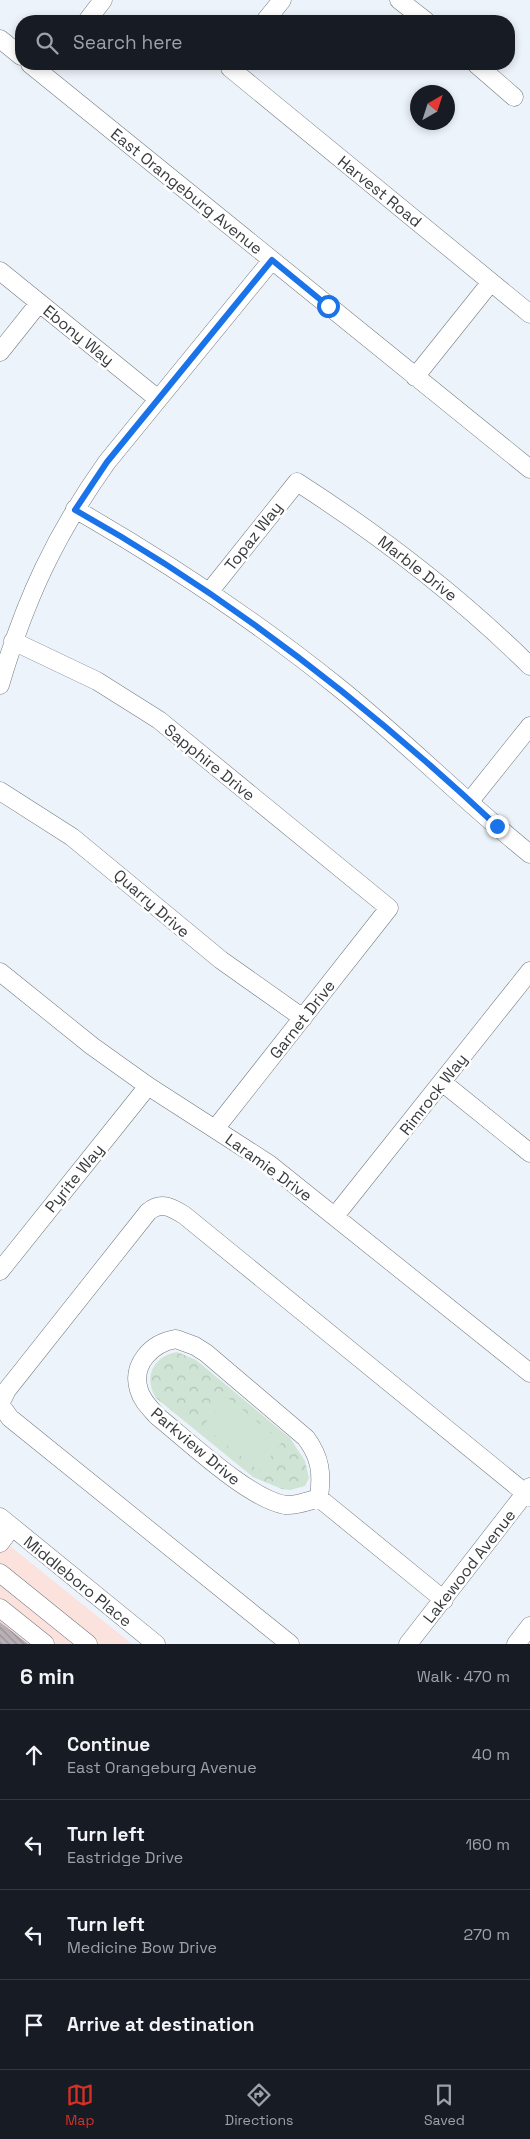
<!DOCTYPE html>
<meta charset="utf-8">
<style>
:root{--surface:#171b24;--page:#242831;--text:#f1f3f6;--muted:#9ea1a6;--line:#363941;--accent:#d93025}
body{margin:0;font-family:"Space Grotesk",sans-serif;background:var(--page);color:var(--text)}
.compass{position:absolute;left:410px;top:85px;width:45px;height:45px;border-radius:50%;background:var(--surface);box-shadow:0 2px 8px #0003;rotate:39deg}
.stop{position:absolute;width:15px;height:15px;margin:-11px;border:4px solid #1a73e8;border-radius:50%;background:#fff}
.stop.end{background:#1a73e8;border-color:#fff;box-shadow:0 1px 5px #0008}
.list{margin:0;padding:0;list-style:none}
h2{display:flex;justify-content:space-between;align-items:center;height:65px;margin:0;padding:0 20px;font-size:21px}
h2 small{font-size:16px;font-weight:400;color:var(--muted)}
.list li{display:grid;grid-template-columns:32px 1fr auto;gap:15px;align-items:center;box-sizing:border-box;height:90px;padding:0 20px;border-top:1px solid var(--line)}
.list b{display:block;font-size:19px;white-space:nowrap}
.list p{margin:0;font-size:16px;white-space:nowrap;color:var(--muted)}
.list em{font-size:16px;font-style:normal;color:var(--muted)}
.icon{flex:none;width:28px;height:28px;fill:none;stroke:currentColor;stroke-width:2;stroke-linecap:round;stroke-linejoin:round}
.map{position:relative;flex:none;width:530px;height:1644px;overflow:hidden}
.search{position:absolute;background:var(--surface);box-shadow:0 2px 8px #0003;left:15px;right:15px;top:15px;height:55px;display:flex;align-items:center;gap:12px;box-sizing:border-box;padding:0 18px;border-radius:20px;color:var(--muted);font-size:19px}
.sheet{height:425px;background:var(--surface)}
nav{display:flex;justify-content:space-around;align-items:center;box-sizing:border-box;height:70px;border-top:1px solid var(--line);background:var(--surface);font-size:14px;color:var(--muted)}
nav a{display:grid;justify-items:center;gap:2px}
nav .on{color:var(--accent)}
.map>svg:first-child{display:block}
.education{fill:#fce2dd}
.park{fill:url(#park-crowns)}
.pitch{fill:#cfe4d4}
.building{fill:url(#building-back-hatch);filter:url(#shadow)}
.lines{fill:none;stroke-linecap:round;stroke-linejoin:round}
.minor-casing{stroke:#747a80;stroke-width:19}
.minor{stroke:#fff;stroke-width:18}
.route{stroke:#1a73e8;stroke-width:6}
.labels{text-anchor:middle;stroke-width:5;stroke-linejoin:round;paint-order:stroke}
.street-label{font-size:16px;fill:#383b3e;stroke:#fff}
</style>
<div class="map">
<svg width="530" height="1644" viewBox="0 0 530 1644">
<defs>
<pattern id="park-crowns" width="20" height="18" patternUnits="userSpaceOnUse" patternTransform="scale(1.25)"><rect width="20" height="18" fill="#cfe4d4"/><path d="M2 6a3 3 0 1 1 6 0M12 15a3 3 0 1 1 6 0" fill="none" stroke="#b2c4b7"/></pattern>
<pattern id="building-back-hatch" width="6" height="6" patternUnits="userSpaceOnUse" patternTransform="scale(1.25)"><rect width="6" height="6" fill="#b9b0b5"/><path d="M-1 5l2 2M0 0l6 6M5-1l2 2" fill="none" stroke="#979095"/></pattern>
<filter id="shadow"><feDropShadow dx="3.5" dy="3.5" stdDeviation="0" flood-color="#0004"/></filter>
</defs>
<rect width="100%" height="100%" fill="#edf3fa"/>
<path class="education" d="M0,1538l132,106h-132z"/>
<path class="park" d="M177,1352l19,8 94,78 15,23 4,17 -4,8 -15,4 -8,-1 -29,-12 -97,-79c-13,-20 -3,-42 21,-46z"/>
<path class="pitch" d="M227,1397l55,45 -23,29 -56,-45z"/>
<path class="building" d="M0,1622l28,22h-28z"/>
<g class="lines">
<g class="minor-casing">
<path id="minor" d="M399,0l27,21
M87,21l16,-21
M265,21l17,-21
M0,39l21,17
M30,64l500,405
M233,64l-3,4 300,246
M476,64l38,33
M0,271l158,128
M0,352l39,-49
M415,377l76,-95
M75,509c92,53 180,111 263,178 66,53 126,114 192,167
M210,591l87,-109c84,54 162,114 233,184
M13,641l84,40 62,39 230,188 -174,221
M0,685c25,-85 55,-150 107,-223l165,-202
M0,791l72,46 149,123 82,58
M470,801l60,-75
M0,972l92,74 56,40 121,78 261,209
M442,1082l88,71
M335,1216l195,-245
M0,1271l148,-185
M176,1339l19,7 11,7 100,85c15,20 16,36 13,60 -11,3 -22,8 -34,7 -36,-6 -98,-65 -128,-89 -7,-8 -15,-15 -18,-26 -8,-25 12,-47 37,-51z
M319,1498l125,102
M0,1517l156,127
M0,1543l12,-16
M0,1573l88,71
M0,1608l45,36
M290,1644l-280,-226 -10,-14 7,-14 141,-178c13,-11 23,-5 36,3l346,282
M408,1644l122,-157
M516,1644l14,-18"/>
</g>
<use href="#minor" class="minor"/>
</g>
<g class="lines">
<path class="route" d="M328,306l-56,-46 -165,202 -32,48c154,86 293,195 422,316"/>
</g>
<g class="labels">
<g class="street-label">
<text transform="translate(187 191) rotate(39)" y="6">East Orangeburg Avenue</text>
<text transform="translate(380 191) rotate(39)" y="6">Harvest Road</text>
<text transform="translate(79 335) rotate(39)" y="6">Ebony Way</text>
<text transform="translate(253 536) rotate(-52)" y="6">Topaz Way</text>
<text transform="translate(418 568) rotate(38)" y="6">Marble Drive</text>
<text transform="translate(210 762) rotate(39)" y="6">Sapphire Drive</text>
<text transform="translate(152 903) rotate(41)" y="6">Quarry Drive</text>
<text transform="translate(302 1019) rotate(-52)" y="6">Garnet Drive</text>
<text transform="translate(433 1094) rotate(-52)" y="6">Rimrock Way</text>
<text transform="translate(269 1167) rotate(36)" y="6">Laramie Drive</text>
<text transform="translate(74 1178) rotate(-51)" y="6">Pyrite Way</text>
<text transform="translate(196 1446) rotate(40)" y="6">Parkview Drive</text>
<text transform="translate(469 1566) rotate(-52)" y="6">Lakewood Avenue</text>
<text transform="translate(78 1581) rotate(39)" y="6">Middleboro Place</text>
</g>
</g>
</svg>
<svg class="compass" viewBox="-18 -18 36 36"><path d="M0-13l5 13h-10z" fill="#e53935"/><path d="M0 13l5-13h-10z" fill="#9ea1a6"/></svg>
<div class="stop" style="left:328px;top:306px"></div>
<div class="stop end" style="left:497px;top:826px"></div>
<div class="search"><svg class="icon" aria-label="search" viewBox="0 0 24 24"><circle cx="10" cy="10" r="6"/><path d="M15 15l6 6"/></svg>Search here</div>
</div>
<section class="sheet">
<h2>6 min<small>Walk · 470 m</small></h2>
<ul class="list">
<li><svg class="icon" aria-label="ahead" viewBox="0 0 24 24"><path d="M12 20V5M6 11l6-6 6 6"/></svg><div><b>Continue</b><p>East Orangeburg Avenue</p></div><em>40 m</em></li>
<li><svg class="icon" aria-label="left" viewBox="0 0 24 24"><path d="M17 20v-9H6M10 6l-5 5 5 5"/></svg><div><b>Turn left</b><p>Eastridge Drive</p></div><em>160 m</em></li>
<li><svg class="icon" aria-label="left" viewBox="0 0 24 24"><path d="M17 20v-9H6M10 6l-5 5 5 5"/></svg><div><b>Turn left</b><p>Medicine Bow Drive</p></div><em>270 m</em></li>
<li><svg class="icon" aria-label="arrive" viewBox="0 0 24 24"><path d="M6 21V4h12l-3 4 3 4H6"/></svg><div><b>Arrive at destination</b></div></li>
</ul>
</section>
<nav>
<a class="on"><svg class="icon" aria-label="map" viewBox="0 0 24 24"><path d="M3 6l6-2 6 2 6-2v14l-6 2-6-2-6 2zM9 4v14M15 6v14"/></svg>Map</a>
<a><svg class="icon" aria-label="directions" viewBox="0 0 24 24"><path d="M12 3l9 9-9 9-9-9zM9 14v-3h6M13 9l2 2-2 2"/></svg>Directions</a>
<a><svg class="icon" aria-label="saved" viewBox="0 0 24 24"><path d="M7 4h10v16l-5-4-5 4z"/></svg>Saved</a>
</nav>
